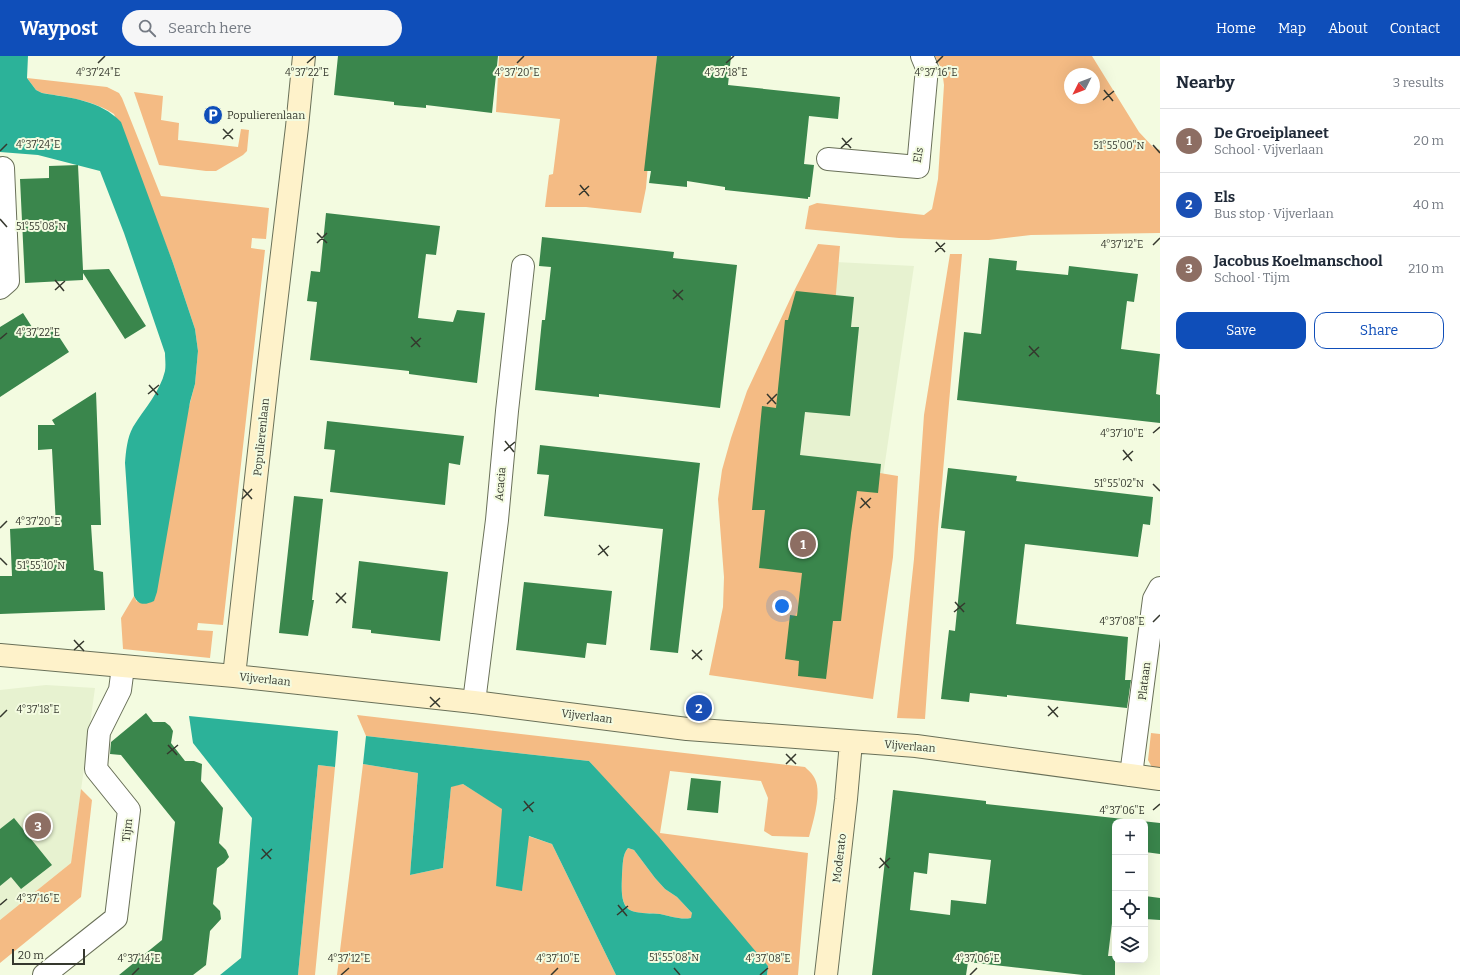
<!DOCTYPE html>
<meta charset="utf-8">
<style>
:root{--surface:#fff;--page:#f6f6f7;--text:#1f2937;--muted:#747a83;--line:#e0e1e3;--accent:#0f4eb9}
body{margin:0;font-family:Bitter,serif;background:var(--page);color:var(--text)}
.controls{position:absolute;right:12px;bottom:12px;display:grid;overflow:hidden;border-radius:8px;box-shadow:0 4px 16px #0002}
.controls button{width:36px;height:36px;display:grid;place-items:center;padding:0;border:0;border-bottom:1px solid var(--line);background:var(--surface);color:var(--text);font:20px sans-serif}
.compass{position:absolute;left:1064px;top:12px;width:36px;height:36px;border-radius:50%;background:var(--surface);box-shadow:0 4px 16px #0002;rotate:228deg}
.scale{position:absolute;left:12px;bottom:10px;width:73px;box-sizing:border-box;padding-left:4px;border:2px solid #35382e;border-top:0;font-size:11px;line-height:14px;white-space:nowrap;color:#35382e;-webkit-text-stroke:3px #f3fbe0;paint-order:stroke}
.you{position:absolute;left:782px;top:550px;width:14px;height:14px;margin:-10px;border:3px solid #fff;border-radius:50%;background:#1a73e8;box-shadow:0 0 0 6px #1a73e833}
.badge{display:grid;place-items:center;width:26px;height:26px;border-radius:50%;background:var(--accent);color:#fff;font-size:13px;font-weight:700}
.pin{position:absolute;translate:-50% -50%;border:2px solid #fff;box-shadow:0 1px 4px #0006}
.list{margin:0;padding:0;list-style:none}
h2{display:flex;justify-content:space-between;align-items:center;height:52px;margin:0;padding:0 16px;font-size:17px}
h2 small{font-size:13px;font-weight:400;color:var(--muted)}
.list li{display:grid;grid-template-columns:26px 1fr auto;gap:12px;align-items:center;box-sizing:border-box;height:64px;padding:0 16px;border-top:1px solid var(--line)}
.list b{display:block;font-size:15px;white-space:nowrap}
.list p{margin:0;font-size:13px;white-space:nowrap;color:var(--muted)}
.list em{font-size:13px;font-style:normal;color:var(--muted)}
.actions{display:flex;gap:8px;padding:12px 16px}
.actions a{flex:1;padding:9px 0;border:1px solid var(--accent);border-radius:12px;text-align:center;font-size:14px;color:var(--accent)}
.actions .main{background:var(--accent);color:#fff}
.icon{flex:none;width:22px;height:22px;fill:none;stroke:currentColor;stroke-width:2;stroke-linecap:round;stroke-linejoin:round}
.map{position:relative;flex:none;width:1160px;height:919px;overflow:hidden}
header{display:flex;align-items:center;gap:24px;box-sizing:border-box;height:56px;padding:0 20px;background:var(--accent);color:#fff}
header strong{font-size:19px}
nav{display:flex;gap:22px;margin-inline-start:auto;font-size:14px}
.search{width:280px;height:36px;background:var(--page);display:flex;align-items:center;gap:10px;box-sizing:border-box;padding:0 14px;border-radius:22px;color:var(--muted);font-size:15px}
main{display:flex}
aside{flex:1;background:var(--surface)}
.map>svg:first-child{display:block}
.built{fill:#e7f2d0}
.green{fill:#f4bb84;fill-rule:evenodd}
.water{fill:#2cb299;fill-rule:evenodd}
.building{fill:#3a864c;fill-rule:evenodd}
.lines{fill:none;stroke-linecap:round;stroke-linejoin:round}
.street-casing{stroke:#697058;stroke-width:24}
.secondary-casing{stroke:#697058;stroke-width:24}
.street{stroke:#fff;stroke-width:22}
.secondary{stroke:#fef2ca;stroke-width:22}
.ticks{fill:none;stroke:#35382e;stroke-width:1.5}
.labels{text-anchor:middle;stroke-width:4;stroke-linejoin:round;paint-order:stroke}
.poi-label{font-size:11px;fill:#35382e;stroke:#f3fbe0;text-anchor:start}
.street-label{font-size:11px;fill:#35382e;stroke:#f3fbe0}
.ticks-label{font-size:10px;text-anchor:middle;fill:#35382e;stroke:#f3fbe0;stroke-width:4;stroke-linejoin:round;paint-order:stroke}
</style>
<header>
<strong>Waypost</strong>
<div class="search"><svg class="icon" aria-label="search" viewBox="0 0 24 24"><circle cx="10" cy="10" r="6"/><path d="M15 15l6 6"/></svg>Search here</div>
<nav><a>Home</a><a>Map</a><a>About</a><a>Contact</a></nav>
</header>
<main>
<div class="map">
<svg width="1160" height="919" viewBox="0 0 1160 919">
<rect width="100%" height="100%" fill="#f3fbe0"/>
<path class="built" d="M816,205l98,5 -62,420 -106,-268z
M46,629l49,3 -24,175 -71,57v-230z"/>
<path class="green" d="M499,0h158l-11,132 -5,25 -55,-6h-41l4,-32 4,-1 7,-55 -64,-7z
M935,0h157l47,76 14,15 7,3v83l-129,2 -42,5h-38l-52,-2 -94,-9 4,-23 8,-3 107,12 8,-6 6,-30 6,-94 -2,-15zM1070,18h24v24h-24z
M27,22l80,9 12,6 3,5 39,98 108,12 -3,31 -14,-1 -1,10 14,2 -42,375 -25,-2 -1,7 16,1 -3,27 -87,-9 -2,-31 13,-22 3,6 58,-218 3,-33 -3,-22 -22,-66 -59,-149c-21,-14 -47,-17 -72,-21l-6,-3z
M134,36l29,4 -2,24 18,3 -1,17 60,7 3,-18 8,1 -2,21 -4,4 -27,16h-10l-47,-6z
M818,188l22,2 -5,59 -15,-3 -25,157 103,17 -5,81 -20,142 -164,-24 14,-68 1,-30 -6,-78 4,-29 9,-32 16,-47 46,-98z
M950,198h12l-24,275 -13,190 -28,-1 17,-159 10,-144z
M357,659l448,52c3,3 8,7 10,12 7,14 -2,43 -6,58l-37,-1 -8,-5 4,-33 -7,-17 -91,-10 -10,62 148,20 -10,122h-31l1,-9 -179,-205 -223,-25z
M1151,677l9,1v37h-6l-6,-11z
M363,708l55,9 -8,102 33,-7 8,-82 12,-2 40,25 19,81 6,-54 24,8 64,131h-279z
M318,709l17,2 -20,208h-17z
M81,733l11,11 -11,97 -81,66v-43l71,-57z
M628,792l6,2 21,28 10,11 12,8 16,17 -2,4c-11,2 -20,-2 -31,-4 -9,-1 -20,0 -28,-3 -13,-4 -10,-27 -10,-37 1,-9 0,-19 6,-26z"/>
<path class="water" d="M0,0h28l-1,22 9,12 6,3c29,5 58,7 79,29l52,141 22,66 3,22 -3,33 -5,18 -33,190 -3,9c-9,4 -15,5 -20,-5l-9,-133c1,-12 2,-25 8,-36 11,-18 27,-35 32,-56 1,-6 0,-13 0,-18l-41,-120 -24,-62 -62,-16 -38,-3z
M189,660l149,15 -3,36 -17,-2 -20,210h-78l21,-17 11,-140 -59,-75z
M366,680l223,25 70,76 109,129 -1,9h-151l-64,-131 -23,-8 -7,55 -26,-5 6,-77 -39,-25 -12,3 -8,81 -33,7 8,-102 -55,-9zM628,792l6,2 21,28 10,11 12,8 15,16 -1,5c-11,2 -20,-2 -31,-4 -9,-1 -19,0 -28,-3 -13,-4 -10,-26 -10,-37 1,-9 0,-19 6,-26z"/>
<path class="building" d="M338,0h160l-6,57 -66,-8v3l-32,-3v-3l-60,-7z
M657,0h74l-3,29 112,12 -2,22 -29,-3 -5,48 10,1 -4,32h-2v2l-83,-9v-3l-38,-6v6l-38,-4 2,-12h-7z
M78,109l5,105 26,-1 37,57 -21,13 -42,-66v7l-58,3 -5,-104 29,-1v-12z
M326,157l114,13 -4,29 -10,-1 -8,64 35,4 4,-12 28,3 -8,70 -68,-9v-3l-99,-11 7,-58 -10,-1 4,-30 9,1z
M542,181l132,15 -1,6 64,7 -17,143 -121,-14v3l-64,-7 7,-70h3l6,-53 -12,-1z
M989,202l28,3 -1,9 52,5 1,-9 69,8 -4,28 -7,-1 -6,48 39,5 -4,40 4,1v28l-203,-23 7,-68 17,2z
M796,235l58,6 -3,30h8l-9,89 -45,-4 -5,43 81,9 -3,29 -21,-2 -6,42 -10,88h-8l-7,58 -28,-3 1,-15 -14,-2 5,-44 7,1 5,-43 -43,-5 6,-58h-13l10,-104 14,2 9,-88h3z
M23,257l16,25 15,-9 15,23 -69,45v-70z
M96,336l5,133h-10l3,45 9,2 2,38 -105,4v-38h12l-2,-47 46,-3 -4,-77 -14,1v-25h17l-3,-5z
M327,365l137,15 -4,29 -11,-2 -4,42 -115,-13 5,-42 -11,-1z
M540,389l160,18 -22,190 -28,-3 13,-121 -119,-13 5,-41 -12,-1z
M948,412l69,8 -1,5 137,16 -3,28 -7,-1 -5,33 -113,-13 -9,80 112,13 -3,43h6l-4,28 -120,-13v2l-37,-4 -1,9 -28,-3 8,-69 6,1 10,-100 -24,-3z
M294,440l29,3 -11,101h2l-6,36 -29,-3z
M359,505l89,11 -8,69 -69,-8v-3l-19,-2z
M524,526l88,9 -6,54 -19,-2 -2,15 -69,-8z
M146,657l7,9h12l5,4 3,5 -2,12 14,18h9l8,3 -1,17 22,27 -4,35 7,7 3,7 -5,6 -7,5 -4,36 7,7 1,8 -11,12 -4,34 -13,10h-74l43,-35 13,-118 -54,-67 -11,-1 1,-12z
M691,722l30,3 -3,32 -31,-3z
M893,734l93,11v3l174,19v31l-15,-2v-30h-30v93h-2l-5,41h7v19h-32l-115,-13 -2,13h-94zM929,797l62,7 -5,44 -35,-4 -1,15 -40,-5 4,-38 13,2z
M14,762l38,47 -31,24 -10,-12 -11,9v-57z
M1145,840l15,2v22l-15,-1z"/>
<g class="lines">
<g class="street-casing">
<path id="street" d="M828,103l90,8 9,-99 -5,-12
M0,232l8,-7 -5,-113
M474,646l23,-182 10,-109 16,-145
M1131,719l23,-176 6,-11
M44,919l72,-57 13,-108 -33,-41 3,-37 21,-42 3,-23"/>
</g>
<g class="secondary-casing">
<path id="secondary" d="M0,599l234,21 240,26 213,27 229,17 244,33
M234,620l34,-305 29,-244 7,-71
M826,919l20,-176 5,-57"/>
</g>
<use href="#street" class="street"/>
<use href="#secondary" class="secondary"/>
</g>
<path class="ticks" d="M98,7l7,-7M307,7l8,-7M517,7l7,-7M726,7l8,-7M936,7l7,-7M1104,34l9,11M1103,44l11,-9M223,73l10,10M842,82l9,10M223,83l10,-10M1153,89l7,8M841,92l11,-10M0,95l7,-7M580,129l9,11M579,139l10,-9M0,163l7,8M317,177l10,10M936,186l9,10M317,187l10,-10M1153,189l7,-7M935,196l10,-9M55,224l9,11M55,234l10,-9M673,234l10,10M673,243l10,-9M411,281l9,10M0,283l7,-6M1029,290l10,11M411,291l10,-9M1029,300l10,-9M149,329l9,10M148,338l11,-9M767,338l9,10M767,348l10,-10M1153,377l7,-6M505,385l9,11M1123,394l9,11M504,395l11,-9M1123,404l10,-9M1153,428l7,7M243,433l9,10M861,442l9,10M242,443l10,-10M860,452l11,-10M0,472l7,-7M599,489l9,11M598,499l11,-9M0,502l7,7M336,537l10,10M955,546l9,10M336,547l10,-10M954,556l11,-9M1153,566l7,-7M74,584l10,11M74,594l10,-9M692,594l10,10M692,603l10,-9M430,641l10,10M1048,650l10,11M430,651l10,-9M1048,660l10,-9M0,661l7,-7M168,689l9,10M167,698l11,-9M786,698l10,10M786,708l10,-10M524,745l9,11M1153,754l7,-6M523,755l11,-9M262,793l9,10M880,802l9,10M261,803l11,-10M879,812l11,-10M0,849l7,-6M618,849l9,11M617,859l11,-9M674,912l6,7M132,919l7,-7M341,919l8,-7M551,919l7,-7M760,919l8,-7M970,919l7,-7"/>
<defs>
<g id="parking-disc" transform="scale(1)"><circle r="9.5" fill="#0f4eb9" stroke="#f3fbe0"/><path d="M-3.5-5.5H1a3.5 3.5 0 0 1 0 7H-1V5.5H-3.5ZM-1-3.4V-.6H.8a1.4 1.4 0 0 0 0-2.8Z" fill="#fff"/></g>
</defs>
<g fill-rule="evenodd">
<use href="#parking-disc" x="213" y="59"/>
</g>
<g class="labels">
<g class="poi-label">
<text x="227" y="63">Populierenlaan</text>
</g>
<g class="street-label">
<text transform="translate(918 99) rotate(-80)" y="4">Els</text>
<text transform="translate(261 381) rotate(-84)" y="4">Populierenlaan</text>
<text transform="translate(500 428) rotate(-85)" y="4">Acacia</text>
<text transform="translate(265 623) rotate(6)" y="4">Vijverlaan</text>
<text transform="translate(1144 625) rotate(-83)" y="4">Plataan</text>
<text transform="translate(587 660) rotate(7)" y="4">Vijverlaan</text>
<text transform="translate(910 690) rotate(5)" y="4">Vijverlaan</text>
<text transform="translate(127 774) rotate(-83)" y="4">Tijm</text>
<text transform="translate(839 802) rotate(-83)" y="4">Moderato</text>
</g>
</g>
<g class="ticks-label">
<text x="98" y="20">4°37'24"E</text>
<text x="307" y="20">4°37'22"E</text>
<text x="517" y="20">4°37'20"E</text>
<text x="726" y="20">4°37'18"E</text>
<text x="936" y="20">4°37'16"E</text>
<text x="38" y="92">4°37'24"E</text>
<text x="1119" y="93">51°55'00"N</text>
<text x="41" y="174">51°55'08"N</text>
<text x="1122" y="192">4°37'12"E</text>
<text x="38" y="280">4°37'22"E</text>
<text x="1122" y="381">4°37'10"E</text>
<text x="1119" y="431">51°55'02"N</text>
<text x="38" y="469">4°37'20"E</text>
<text x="41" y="513">51°55'10"N</text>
<text x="1122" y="569">4°37'08"E</text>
<text x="38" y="657">4°37'18"E</text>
<text x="1122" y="758">4°37'06"E</text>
<text x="38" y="846">4°37'16"E</text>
<text x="674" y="905">51°55'08"N</text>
<text x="139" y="906">4°37'14"E</text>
<text x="349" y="906">4°37'12"E</text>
<text x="558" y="906">4°37'10"E</text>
<text x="768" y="906">4°37'08"E</text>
<text x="977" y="906">4°37'06"E</text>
</g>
</svg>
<div class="controls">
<button>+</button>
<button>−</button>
<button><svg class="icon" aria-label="locate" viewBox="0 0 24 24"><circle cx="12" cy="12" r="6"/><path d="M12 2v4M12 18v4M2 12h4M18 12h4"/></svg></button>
<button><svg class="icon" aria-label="layers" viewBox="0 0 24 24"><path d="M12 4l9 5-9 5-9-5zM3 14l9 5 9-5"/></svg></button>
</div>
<svg class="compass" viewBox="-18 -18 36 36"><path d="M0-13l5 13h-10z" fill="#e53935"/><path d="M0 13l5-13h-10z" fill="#747a83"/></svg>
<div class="scale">20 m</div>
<div class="you"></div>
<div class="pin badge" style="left:803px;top:488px;background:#8d6e63">1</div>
<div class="pin badge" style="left:699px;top:652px;background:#1a4fb4">2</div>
<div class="pin badge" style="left:38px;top:770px;background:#8d6e63">3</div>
</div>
<aside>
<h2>Nearby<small>3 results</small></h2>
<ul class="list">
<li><span class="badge" style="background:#8d6e63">1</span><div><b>De Groeiplaneet</b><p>School · Vijverlaan</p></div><em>20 m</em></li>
<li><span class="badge" style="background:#1a4fb4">2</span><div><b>Els</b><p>Bus stop · Vijverlaan</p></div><em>40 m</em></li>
<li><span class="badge" style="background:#8d6e63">3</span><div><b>Jacobus Koelmanschool</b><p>School · Tijm</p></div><em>210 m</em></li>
</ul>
<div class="actions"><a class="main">Save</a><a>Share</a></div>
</aside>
</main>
